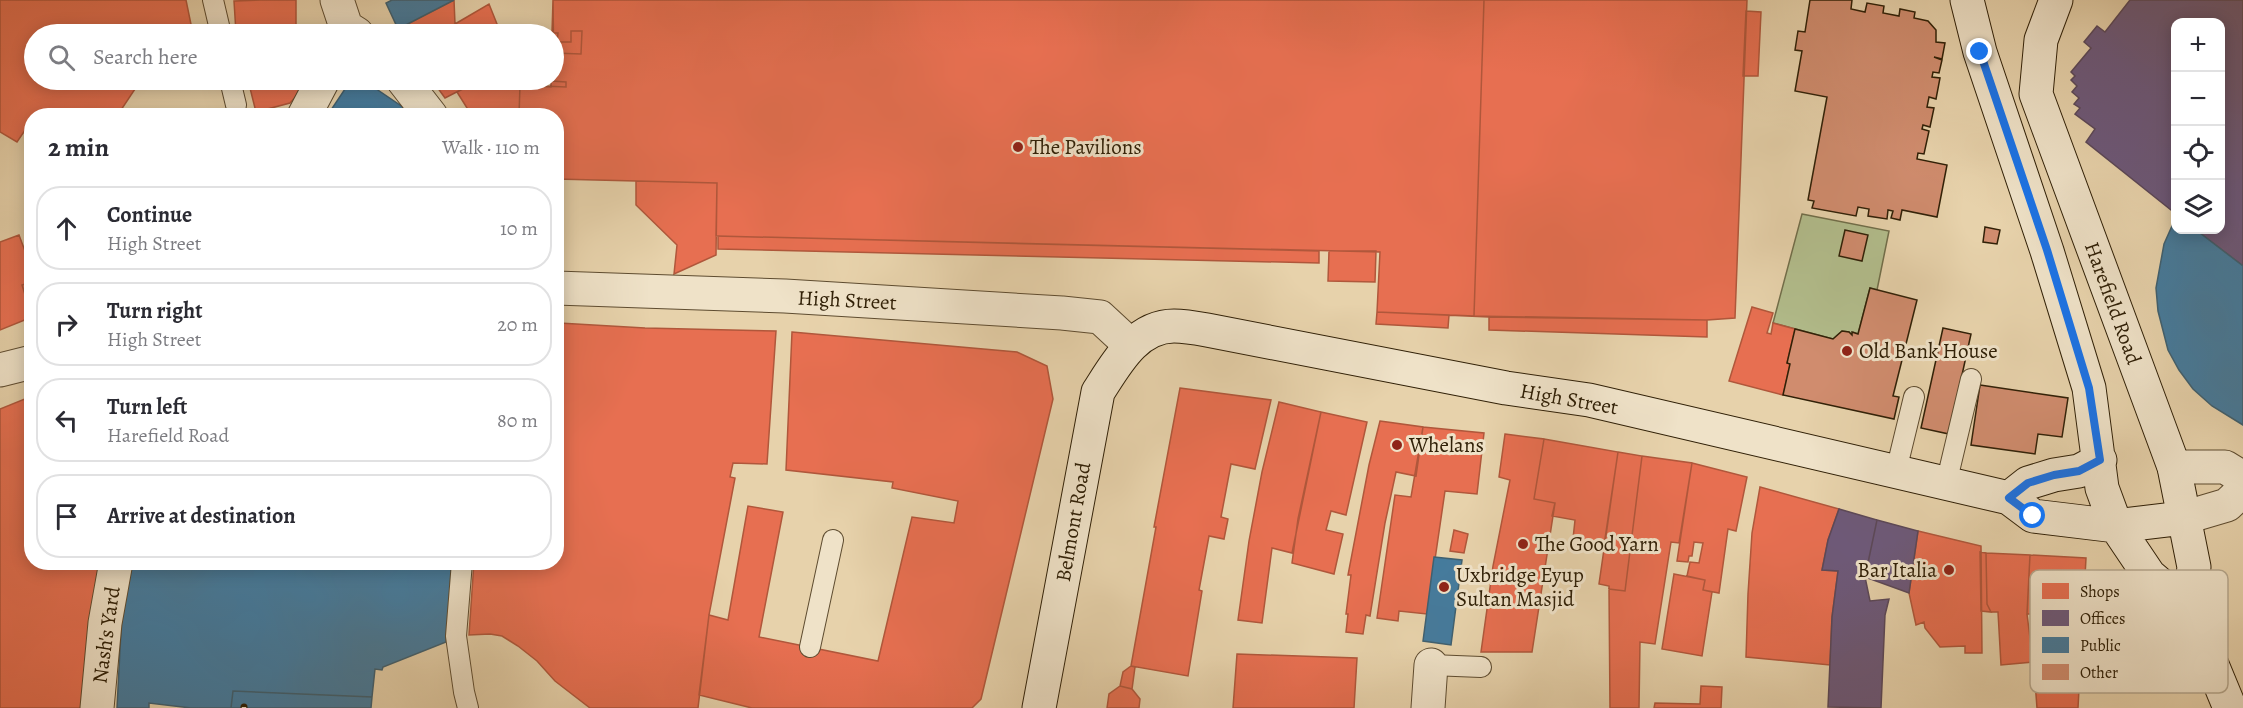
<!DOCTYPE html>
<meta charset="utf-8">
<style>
:root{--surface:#fff;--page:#f2f2f3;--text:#2b2b33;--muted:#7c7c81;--line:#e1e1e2}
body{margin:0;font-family:Alegreya,serif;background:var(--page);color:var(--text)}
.controls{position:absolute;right:18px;top:18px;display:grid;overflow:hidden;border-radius:12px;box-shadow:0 3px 15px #0003}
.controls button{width:54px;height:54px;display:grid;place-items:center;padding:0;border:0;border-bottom:2px solid var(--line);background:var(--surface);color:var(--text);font:30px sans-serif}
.stop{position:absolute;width:18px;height:18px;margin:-14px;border:4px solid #1a73e8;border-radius:50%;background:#fff}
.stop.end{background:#1a73e8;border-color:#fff;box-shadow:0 2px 6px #0008}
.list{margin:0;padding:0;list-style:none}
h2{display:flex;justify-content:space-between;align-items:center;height:78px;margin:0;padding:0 24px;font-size:26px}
h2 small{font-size:20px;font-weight:400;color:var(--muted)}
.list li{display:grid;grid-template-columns:39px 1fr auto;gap:18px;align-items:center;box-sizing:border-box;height:84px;margin:0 12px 12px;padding:0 12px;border:2px solid var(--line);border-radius:24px}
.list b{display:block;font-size:22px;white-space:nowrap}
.list p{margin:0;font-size:20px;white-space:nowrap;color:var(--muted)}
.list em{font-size:20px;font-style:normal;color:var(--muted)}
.icon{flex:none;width:33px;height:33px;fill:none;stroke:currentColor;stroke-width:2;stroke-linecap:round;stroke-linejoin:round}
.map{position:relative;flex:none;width:2243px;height:708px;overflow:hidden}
.search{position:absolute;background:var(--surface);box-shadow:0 3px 15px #0003;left:24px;top:24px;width:540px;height:66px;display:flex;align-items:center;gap:15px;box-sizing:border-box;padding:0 21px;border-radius:33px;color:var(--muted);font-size:22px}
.panel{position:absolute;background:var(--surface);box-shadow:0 3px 15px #0003;left:24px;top:108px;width:540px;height:462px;border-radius:24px}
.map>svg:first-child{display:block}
.green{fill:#b2bd8c;stroke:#716e4a;stroke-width:1.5}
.shops{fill:#e76f51;stroke:#b0573b;stroke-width:1.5}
.offices{fill:#6d597a;stroke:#5b4858;stroke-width:1.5}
.public{fill:#457b9d;stroke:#3f6070;stroke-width:1.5}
.building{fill:#d08c6e;stroke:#302007;stroke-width:1.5}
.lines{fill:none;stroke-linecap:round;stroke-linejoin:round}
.lane-casing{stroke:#5e4c30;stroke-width:22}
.street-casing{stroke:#5e4c30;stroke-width:35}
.secondary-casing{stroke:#302007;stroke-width:35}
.lane{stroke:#efe2c8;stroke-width:20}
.street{stroke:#efe2c8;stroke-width:33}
.secondary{stroke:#efe2c8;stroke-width:33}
.rail-casing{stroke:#302007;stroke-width:7}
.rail{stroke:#efe2c8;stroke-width:4.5;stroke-dasharray:14;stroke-linecap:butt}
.route{stroke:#1a73e8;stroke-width:8}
.poi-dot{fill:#8f2418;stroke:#efe2c8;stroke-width:2}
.labels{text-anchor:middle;stroke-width:6;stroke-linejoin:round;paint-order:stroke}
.poi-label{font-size:21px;fill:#302007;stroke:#efe2c8;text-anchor:start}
.street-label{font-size:21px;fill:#302007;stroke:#efe2c8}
.key{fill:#efe2c8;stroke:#b6a88e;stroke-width:1.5}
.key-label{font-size:16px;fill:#302007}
</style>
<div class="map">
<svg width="2243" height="708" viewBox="0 0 2243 708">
<rect width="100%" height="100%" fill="#e7d2ab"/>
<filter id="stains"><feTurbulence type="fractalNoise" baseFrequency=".00333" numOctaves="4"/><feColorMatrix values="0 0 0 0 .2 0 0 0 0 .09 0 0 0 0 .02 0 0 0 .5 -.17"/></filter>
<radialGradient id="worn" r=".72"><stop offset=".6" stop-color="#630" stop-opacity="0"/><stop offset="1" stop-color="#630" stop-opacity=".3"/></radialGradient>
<path class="green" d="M1802,214l87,17 -12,59 -7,-2 -12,46 -5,-2 -1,3 -3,-3 -7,-1 -9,8 -60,-16z"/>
<path class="shops" d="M0,0h186l7,34h-159v46h107l-24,36h-85v4l-15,22 -17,-10z
M261,0h35v34h-29v-4l-31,3 -2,-32z
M454,0l1,24 -15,10h-39l-3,-5z
M553,0h1194l-12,318 -28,2v17l-218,-7v-13l-112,-5 3,-60 -664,-16 1,-53 -161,-4v-63h-37l1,-31 31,2v-7h3z
M553,0h931l-10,316 -97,-4 3,-60 -664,-16 1,-53 -161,-4v-63h-84l-15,-24 23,-12h37l3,5 46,2v-5l-15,-1 3,-1v-27l27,1 1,-23h-11v11h-14l1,-9h-6z
M1484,0h263l-12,318 -28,2 -233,-4z
M489,4l12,30h-61l15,-10z
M1746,11l15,1 -3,64h-15z
M248,80h51v13l-9,10 -34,9z
M432,80h48l-35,18z
M636,181l81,2 -1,72 -42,19 3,-29 -41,-40z
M19,235l6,16 7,-3v34l-10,3 10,32 -32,13v-88z
M718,236l601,15v12l-601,-14z
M1329,251h47l-1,31 -47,-1z
M32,282v32l-10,-29z
M1752,307l21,6 -6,20 4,1 2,-11 22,6 -8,34 3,1 -7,31 -54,-14z
M1377,312l72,3 -1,13 -72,-4z
M1489,317l218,3v17l-218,-7z
M559,323l86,5 131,3 -9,133 -34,-1 -3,14 5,1 -26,137 -11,93h-108l-35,-27 -18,-20 -19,-15 -16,-10 -12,-2 -21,1 5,-73h82v-224z
M792,332l225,20 30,14 6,33 -72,300 -9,9h-220l-53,-13 10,-80 19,5 20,-114 35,6 -24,125 119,24 34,-144 42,6 4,-22 -66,-13 1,-6 -107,-12z
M1180,388l91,12 -16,69 -24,-5 -10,53 7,2 -4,20 -15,-3 -10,54 3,1 -14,85 -57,-10 25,-139h-2z
M32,396v166h76l-26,146h-82v-299z
M1279,402l42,10 -29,141 -20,-5 -10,75 -24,-3 11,-79 13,-69z
M1321,412l46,10 -21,93 -15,-4 -5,19 17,4 -9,40 -42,-11 6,-44z
M1380,421l43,6 -7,49 -20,-4 -11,51 -15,93 -4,-1 -3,19 -17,-2 2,-18h-2l5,-39h-3l21,-110z
M1423,427l61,6 -7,61 -32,-3 -18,123 -28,-3 -1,10 -21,-3 18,-123 16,2z
M1505,434l39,5 -10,60 21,4 -23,149h-51l12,-86 17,-86 -11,-3z
M1544,439l74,13 -15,100 -31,-4 3,-28 -23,-4 3,-13 -21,-4z
M1618,452l24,4 -17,135 -16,-2v-3l-10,-2z
M1642,456l50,7 -13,80 -8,-1 -16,102 -15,-2 -1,66h-29l-1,-119 16,2z
M1692,463l55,14 -11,54 -8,-2 -9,64 -16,-3 2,-10 -18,-4 3,-14 9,1 4,-20 -9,-1 -2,14h-3l-1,6 -11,-1z
M1760,487l79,22 -11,31 -6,30 16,1 -6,46 -2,48 -84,-8 2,-63 4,-61z
M1454,530l14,4 -4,19 -14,-2z
M1918,531l63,15 1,107h-17v-7l-25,1 -15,-19 -1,-6 -8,3 -7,-32z
M1980,552l6,1 1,51 4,8 -10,-1z
M1986,553l44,2 -3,59 6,48 -32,3 -3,-53h-7l-4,-8z
M2030,555l56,3 -8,150h-41l-5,-67 12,-2 1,-25h-18z
M1674,574l31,6 -2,10 9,2 -10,64 -40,-7z
M1237,654l120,4 -3,50h-121z
M1131,666l4,1 -3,22 -12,-3 3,-14z
M1120,686l12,3 8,10 -1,9h-32l2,-14z
M1701,686l21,1 -1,21h-67l1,-5 45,1z"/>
<path class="offices" d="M2130,0h113v266l-47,-36h24v-208h-44v192l-90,-72 9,-13 -20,-15 5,-6 -6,-4 5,-6 -7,-6 5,-6 -6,-6 4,-4 -4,-4 20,-24 -7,-6 13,-16 8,6z
M1839,509l38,11 -12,57 5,24 19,-2 -4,16 -4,93 -53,-1 4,-90 6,-46 -16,-1 6,-30z
M1877,520l41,11 -9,62 -44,-16z"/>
<path class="public" d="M392,0h62l-56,29 -12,-26z
M351,80h12l53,36h-89z
M2176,217v13h20l47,36v159l-31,-19 -19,-17 -14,-19 -11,-20 -10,-39 -2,-23 8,-44z
M1434,557l28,3 -11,85 -28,-4z
M129,562h323l-6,80 -63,25 -1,3 -7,-1 -3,28 -139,-6 -2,17h-40l-42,-5v5h-32l6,-116z
M233,691l139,6 -1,11h-140z"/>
<path class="building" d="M1810,0h42l-1,9 14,3 2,-9 17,3 -1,7 16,3 1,-7 15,3 -1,6 14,3 8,9v12l9,1 -3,16 -8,-2 8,3 -3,13 -6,-1 -1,5 8,1 -4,21 -7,-2 -2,10 7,1 -4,19 -7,-2 -1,4 7,2 -5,23 -6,-1 -1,6 30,6 -10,52 -35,-7 -2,10 -9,-2 2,-7 -5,-1 -1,9 -19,-3 1,-7 -11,-2 -2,9 -44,-8 2,-7 -6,-1 19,-103 -32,-6 7,-40 -7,-1 3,-19 7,1z
M1985,227l15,3 -3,14 -14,-2z
M1845,230l23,5 -6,26 -23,-5z
M1870,288l47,12 -24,96 6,1 -5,22 -111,-24 7,-31 -3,-1 8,-34 38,10 9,-8 7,1 3,3v-3l6,2z
M1943,328l28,6 -22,100 -28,-6z
M1980,385l88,13 -6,39 -24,-3 -3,20 -64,-9z"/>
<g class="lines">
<g class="lane-casing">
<path id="lane" d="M213,0l8,34
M230,80l6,25
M1896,471l18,-74
M1946,484l25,-105
M462,562l-6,74 8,56 4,16
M810,647l23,-107
M1431,665l50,2"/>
</g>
<g class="street-casing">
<path id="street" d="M337,0l9,27 11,7
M403,80l28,36
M304,116l19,-36
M556,288l229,8 277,17 38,4 27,25
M0,370l32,-8
M2174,467h51l18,11
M2183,518l44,-13 16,-15
M97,708l8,-85 11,-61
M1428,708l3,-43"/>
</g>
<g class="secondary-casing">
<path id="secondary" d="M1967,0l13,52 67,199 42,137 13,100 14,38 33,49 40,34 41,99
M2056,0l-15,40 -5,54 138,373 20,100 -5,42
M2009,498l19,-15 26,-8 25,-4 21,-11
M1039,708l59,-316c18,-28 38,-66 76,-66 11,0 22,2 33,4l299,58 83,12 420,98 24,18 83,10 67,-8"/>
</g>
<use href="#lane" class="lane"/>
<use href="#street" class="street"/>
<use href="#secondary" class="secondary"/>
<g class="rail-casing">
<path id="rail" d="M244,708v-1"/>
</g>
<use href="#rail" class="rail"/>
</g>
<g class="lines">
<path class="route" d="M1980,52l67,198 42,138 11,72 -21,11 -25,4 -26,8 -19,15 24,18"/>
</g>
<g class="poi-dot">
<circle cx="1018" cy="147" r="6"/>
<circle cx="1847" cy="351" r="6"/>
<circle cx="1397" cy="445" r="6"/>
<circle cx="1523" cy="544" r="6"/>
<circle cx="1949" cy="570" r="6"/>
<circle cx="1444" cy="587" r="6"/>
</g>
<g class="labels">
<g class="poi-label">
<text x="1030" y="154">The Pavilions</text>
<text x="1859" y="358">Old Bank House</text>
<text x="1409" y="452">Whelans</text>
<text x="1535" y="551">The Good Yarn</text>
<text x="1937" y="577" text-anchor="end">Bar Italia</text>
<text x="1456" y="582">Uxbridge Eyup<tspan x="1456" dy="24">Sultan Masjid</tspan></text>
</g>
<g class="street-label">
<text transform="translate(847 300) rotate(3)" y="7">High Street</text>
<text transform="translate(2113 303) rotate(70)" y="7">Harefield Road</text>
<text transform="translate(1569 399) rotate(10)" y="7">High Street</text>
<text transform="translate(1073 522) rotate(-80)" y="7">Belmont Road</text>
<text transform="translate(106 635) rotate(-82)" y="7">Nash's Yard</text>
</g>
</g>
<rect x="2030" y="570" width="198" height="123" rx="9" class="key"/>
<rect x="2042" y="583" width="27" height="16" fill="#e76f51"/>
<rect x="2042" y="610" width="27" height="16" fill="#6d597a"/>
<rect x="2042" y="637" width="27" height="16" fill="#457b9d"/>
<rect x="2042" y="664" width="27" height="16" fill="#d08c6e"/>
<g class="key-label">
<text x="2080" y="597">Shops</text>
<text x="2080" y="624">Offices</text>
<text x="2080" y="651">Public</text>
<text x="2080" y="678">Other</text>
</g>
<rect width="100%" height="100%" filter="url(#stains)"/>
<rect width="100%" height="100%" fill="url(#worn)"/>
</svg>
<div class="controls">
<button>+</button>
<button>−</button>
<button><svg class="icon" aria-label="locate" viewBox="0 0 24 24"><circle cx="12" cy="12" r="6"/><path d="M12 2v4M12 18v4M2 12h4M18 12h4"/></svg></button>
<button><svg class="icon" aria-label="layers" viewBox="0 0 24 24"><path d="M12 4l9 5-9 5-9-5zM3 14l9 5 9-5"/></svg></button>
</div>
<div class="stop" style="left:2033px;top:516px"></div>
<div class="stop end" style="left:1980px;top:52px"></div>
<div class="search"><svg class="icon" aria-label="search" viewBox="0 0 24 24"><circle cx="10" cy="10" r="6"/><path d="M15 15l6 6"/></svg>Search here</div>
<section class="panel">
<h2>2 min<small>Walk · 110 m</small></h2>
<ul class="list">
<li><svg class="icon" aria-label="ahead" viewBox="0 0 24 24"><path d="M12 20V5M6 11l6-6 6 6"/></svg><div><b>Continue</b><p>High Street</p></div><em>10 m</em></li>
<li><svg class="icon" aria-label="right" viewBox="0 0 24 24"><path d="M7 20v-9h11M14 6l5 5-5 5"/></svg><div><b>Turn right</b><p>High Street</p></div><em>20 m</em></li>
<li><svg class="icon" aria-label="left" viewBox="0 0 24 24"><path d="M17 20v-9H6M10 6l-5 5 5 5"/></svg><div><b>Turn left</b><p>Harefield Road</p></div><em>80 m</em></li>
<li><svg class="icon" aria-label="arrive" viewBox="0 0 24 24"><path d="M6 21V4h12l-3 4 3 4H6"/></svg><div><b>Arrive at destination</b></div></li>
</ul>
</section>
</div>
